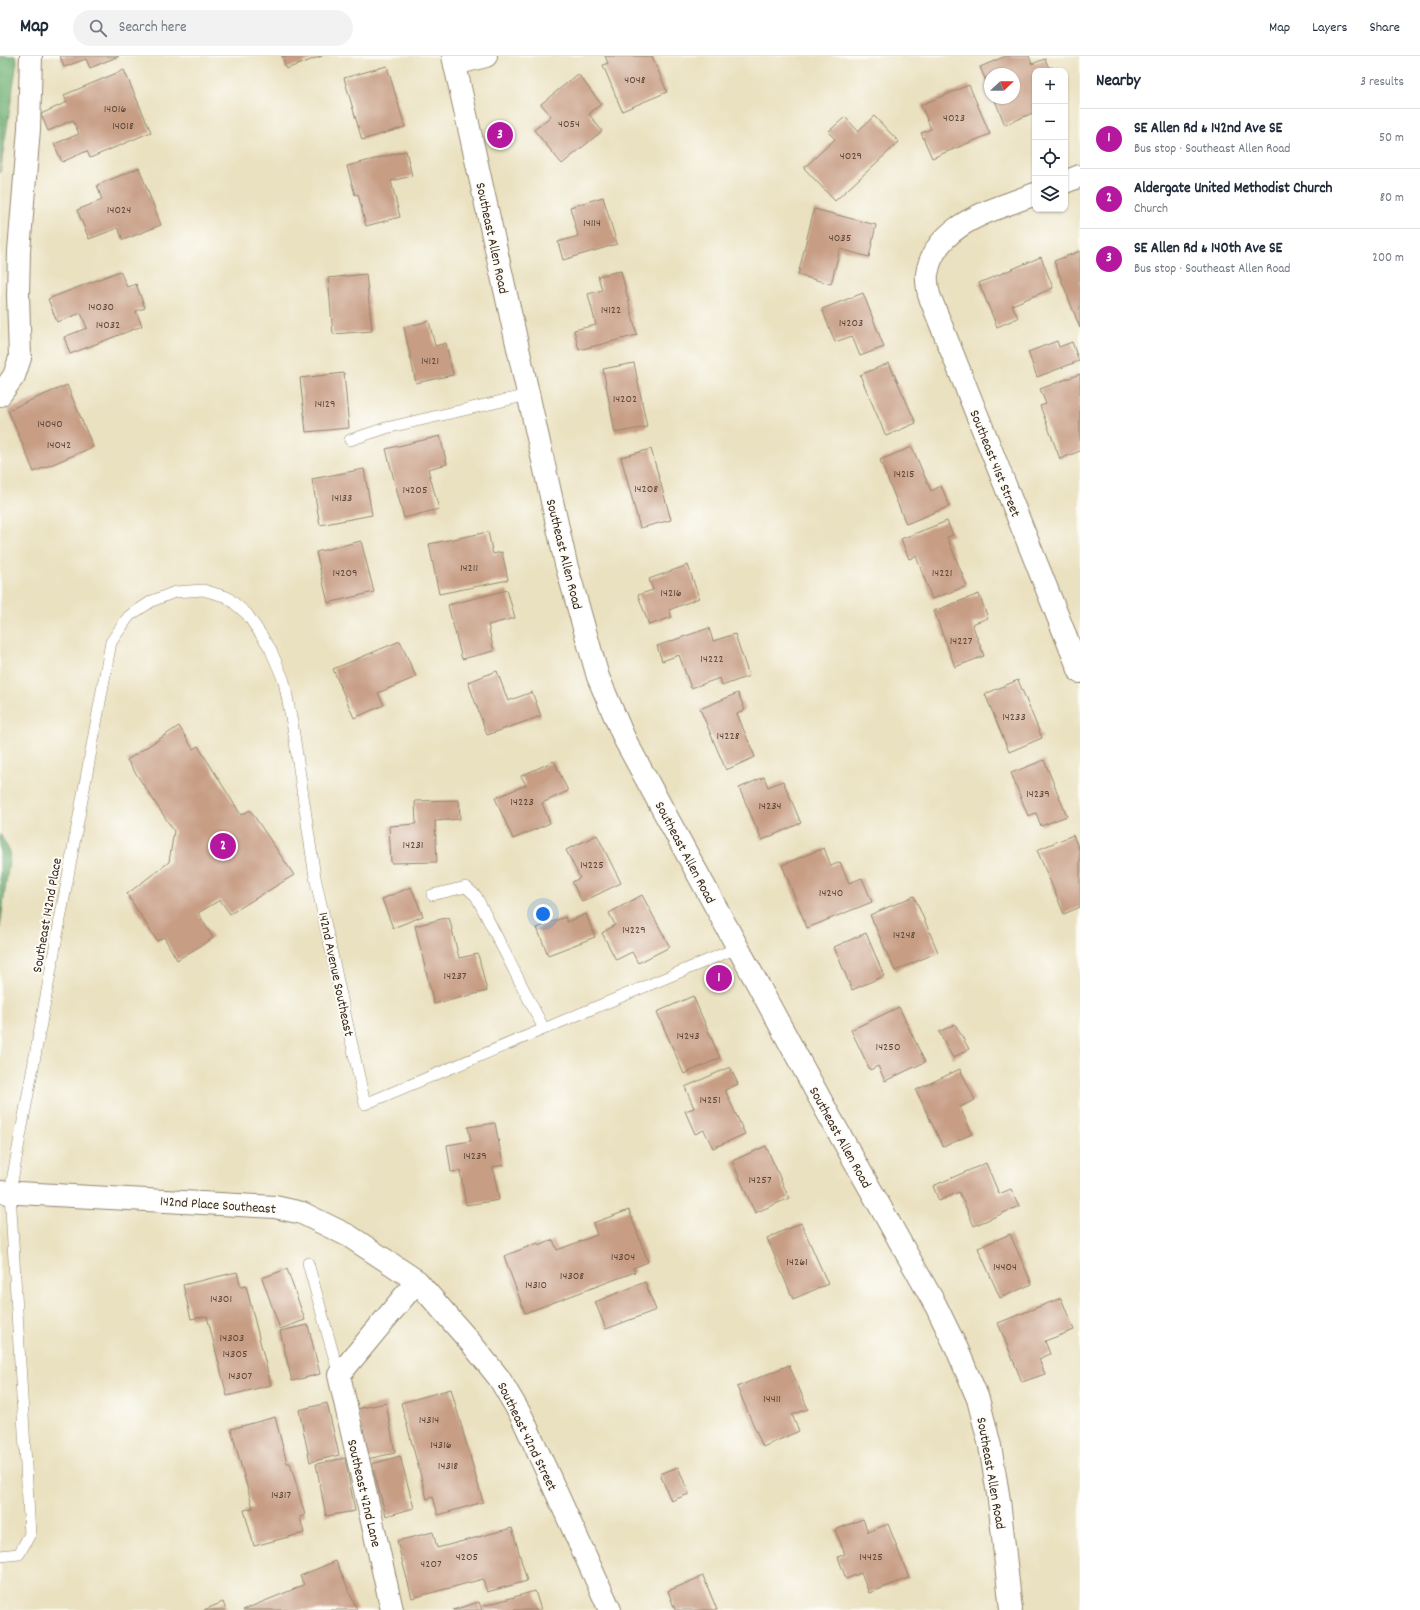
<!DOCTYPE html>
<meta charset="utf-8">
<style>
:root{--surface:#fff;--page:#f2f2f3;--text:#1f2937;--muted:#747a83;--line:#e0e1e3;--accent:#b5179e}
body{margin:0;font-family:Dekko,sans-serif;background:var(--page);color:var(--text)}
.controls{position:absolute;right:12px;top:12px;display:grid;overflow:hidden;border-radius:8px;box-shadow:0 1px 3px #0004}
.controls button{width:36px;height:36px;display:grid;place-items:center;padding:0;border:0;border-bottom:1px solid var(--line);background:var(--surface);color:var(--text);font:20px sans-serif}
.compass{position:absolute;left:984px;top:12px;width:36px;height:36px;border-radius:50%;background:var(--surface);box-shadow:0 1px 3px #0004;rotate:68deg}
.you{position:absolute;left:543px;top:858px;width:14px;height:14px;margin:-10px;border:3px solid #fff;border-radius:50%;background:#1a73e8;box-shadow:0 0 0 6px #1a73e833}
.badge{display:grid;place-items:center;width:26px;height:26px;border-radius:50%;background:var(--accent);color:#fff;font-size:13px;font-weight:700}
.pin{position:absolute;translate:-50% -50%;border:2px solid #fff;box-shadow:0 1px 4px #0006}
.list{margin:0;padding:0;list-style:none}
h2{display:flex;justify-content:space-between;align-items:center;height:52px;margin:0;padding:0 16px;font-size:17px}
h2 small{font-size:13px;font-weight:400;color:var(--muted)}
.list li{display:grid;grid-template-columns:26px 1fr auto;gap:12px;align-items:center;box-sizing:border-box;height:60px;padding:0 16px;border-top:1px solid var(--line)}
.list b{display:block;font-size:15px;white-space:nowrap}
.list p{margin:0;font-size:13px;white-space:nowrap;color:var(--muted)}
.list em{font-size:13px;font-style:normal;color:var(--muted)}
.icon{flex:none;width:22px;height:22px;fill:none;stroke:currentColor;stroke-width:2;stroke-linecap:round;stroke-linejoin:round}
.map{position:relative;flex:none;width:1080px;height:1554px;overflow:hidden}
header{display:flex;align-items:center;gap:24px;box-sizing:border-box;height:56px;padding:0 20px;background:var(--surface);border-bottom:1px solid var(--line)}
header strong{font-size:19px}
nav{display:flex;gap:22px;margin-inline-start:auto;font-size:14px}
.search{width:280px;height:36px;background:var(--page);display:flex;align-items:center;gap:10px;box-sizing:border-box;padding:0 14px;border-radius:22px;color:var(--muted);font-size:15px}
main{display:flex}
aside{flex:1;background:var(--surface)}
.map>svg:first-child{display:block}
.forest{fill:#6eb073;stroke:#546d48}
.building{fill:#c79d84}
.lines{fill:none;stroke-linecap:round;stroke-linejoin:round}
.lane-casing{stroke:#92866f;stroke-width:12}
.street-casing{stroke:#92866f;stroke-width:24}
.secondary-casing{stroke:#92866f;stroke-width:24}
.lane{stroke:#fff;stroke-width:11}
.street{stroke:#fff;stroke-width:22}
.secondary{stroke:#fff;stroke-width:22}
.labels{text-anchor:middle;stroke-width:4;stroke-linejoin:round;paint-order:stroke}
.number-label{font-size:12px;fill:#5e4738}
.street-label{font-size:14px;fill:#3b2a1e;stroke:#fdfcf7}
</style>
<header>
<strong>Map</strong>
<div class="search"><svg class="icon" aria-label="search" viewBox="0 0 24 24"><circle cx="10" cy="10" r="6"/><path d="M15 15l6 6"/></svg>Search here</div>
<nav><a>Map</a><a>Layers</a><a>Share</a></nav>
</header>
<main>
<div class="map">
<svg width="1080" height="1554" viewBox="0 0 1080 1554">
<rect width="100%" height="100%" fill="#fdfcf7"/>
<filter id="ink" filterUnits="userSpaceOnUse"><feTurbulence type="fractalNoise" baseFrequency=".025" numOctaves="2"/><feDisplacementMap in="SourceGraphic" scale="8" xChannelSelector="R" yChannelSelector="G"/><feConvolveMatrix kernelMatrix="1 2 1 2 8 2 1 2 1" color-interpolation-filters="sRGB"/></filter>
<filter id="wash" filterUnits="userSpaceOnUse"><feTurbulence type="fractalNoise" baseFrequency=".012" numOctaves="4" result="noise"/><feDisplacementMap in="SourceGraphic" scale="16" xChannelSelector="R" yChannelSelector="G"/><feGaussianBlur stdDeviation="0.9" result="paint"/><feColorMatrix in="noise" values="0 0 0 0 0 0 0 0 0 0 0 0 0 0 0 0 0 1.4 0 .05"/><feComposite in="paint" operator="in"/></filter>
<g filter="url(#wash)">
<rect width="100%" height="100%" fill="#eae1c0"/>
<path class="forest" d="M0,0h16l1,5 -17,112z
M0,778l10,18 -10,76z"/>
<g id="blocks">
<path class="building" d="M60,0h59l-29,12 -4,-9 -22,8z
M282,0h40l-36,13z
M605,0h47l15,36 -45,19 -19,-46 5,-2z
M1006,0h23l3,8 13,-5 4,9 3,-1 1,4h-18v41l-30,13 -11,-27h20v-24h-24v16l-10,-23z
M387,10l18,61 -43,13 -18,-62z
M124,14l27,62 -61,26 -3,-7 -25,11 -8,-18 25,-10 -6,-14 -25,11 -7,-17 26,-12 -3,-7z
M578,18l23,30 -12,10 13,17 -40,33 -28,-34 17,-14 -10,-12z
M969,29l21,49 -58,24 -11,-25 10,-4 -10,-24z
M874,60l25,26 -64,59 -31,-33 31,-29 -7,-7 17,-15 13,14z
M406,95l6,25 -21,5 9,36 -34,9 -8,-32 -3,1 -8,-29z
M139,112l22,57 -38,15 -5,-12 -29,11 -12,-29 25,-10 -5,-15z
M603,141l14,47 -54,16 -5,-18 20,-6 -8,-29z
M814,153l62,16 -7,32 -29,-8 -9,35 -33,-9z
M1080,195v77l-26,-67z
M1041,201l12,31 -41,17 6,13 -21,9 -18,-44z
M120,215l7,16 9,-3 9,24 -9,3 6,15 -72,28 -6,-17 23,-9 -6,-15 -24,9 -9,-23z
M621,215l16,64 -58,15 -5,-20 22,-5 -8,-31 14,-4 -4,-14z
M366,218l6,57 -39,3 -5,-56z
M863,237l21,54 -24,9 -8,-20 -17,6 -13,-33z
M429,265l6,25 11,-3 7,32 -37,8 -12,-56z
M1057,285l2,6 13,-5 7,19 -42,16 -9,-25z
M634,307l13,64 -32,6 -12,-64z
M889,307l27,60 -30,13 -26,-61z
M344,317l5,55 -43,4 -6,-54z
M1080,318v77l-20,8 -20,-53 6,-2 -6,-15z
M67,329l26,62 -59,25 -26,-62z
M440,380l7,28 -19,5 11,40 -35,9 -18,-69z
M912,391l19,44 10,-5 9,20 -44,18 -26,-64z
M651,393l20,71 -31,8 -19,-71z
M364,413l8,46 -52,10 -8,-46z
M947,465l6,14 -6,2 20,49 -35,13 -16,-43 -7,3 -8,-20z
M488,476l5,22 9,-2 6,28 -69,14 -10,-50z
M361,485l13,51 -46,11 -12,-51z
M688,509l11,33 -30,12 3,7 -23,8 -11,-30 15,-5 -4,-11z
M507,534l8,28 -27,7 6,26 -32,8 -14,-54z
M979,538l9,24 -16,6 12,32 -29,11 -21,-56z
M709,572l4,13 22,-7 14,42 -27,10 -2,-8 -29,10 -12,-33 -17,6 -5,-15z
M400,585l16,36 -38,16 6,12 -30,13 -21,-49z
M497,615l11,30 24,-9 9,24 -54,19 -19,-53z
M1018,624l24,58 -33,14 -24,-58z
M738,637l7,17 -8,4 18,43 -29,13 -26,-61z
M179,670l14,23 5,-3 43,69 9,-5 44,65 -64,39 -10,-14 -22,13 15,25 -36,22 -13,-23 -7,4 -30,-47 42,-32 5,-31 -47,-71z
M1044,704l23,56 -26,10 -5,-13 -8,3 -17,-43z
M554,705l14,30 -26,12 8,20 -37,16 -18,-41 31,-13 -5,-9z
M764,721l4,10 15,-6 18,42 -39,17 -23,-52z
M459,744l1,19 -25,2 2,41 -46,1 -2,-37 27,-2 -1,-23z
M597,779l24,48 -39,19 -10,-20 8,-4 -14,-28z
M1073,779l7,17v55l-16,7 -27,-64z
M824,792l7,18 9,-4 9,21 13,-5 10,24 -65,26 -25,-63z
M411,831l12,29 -30,12 -11,-29z
M642,839l28,52 -32,16 -6,-11 -16,8 -14,-27 13,-8 -6,-12z
M914,840l24,56 -43,19 -25,-56z
M586,858l9,23 -47,18 -11,-27 28,-11 2,5z
M449,861l10,41 19,-4 9,37 -53,13 -19,-78z
M866,877l18,43 -32,14 -18,-43z
M693,940l27,62 -36,16 -27,-62z
M899,951l26,55 -40,19 -7,-15 -8,4 -19,-40z
M955,968l14,25 -16,9 -14,-26z
M730,1011l8,17 -13,6 20,44 -32,14 -9,-18 -9,4 -10,-23 9,-3 -9,-21z
M960,1013l15,31 -15,7 12,27 -29,13 -27,-57z
M495,1067l8,42 -10,2 6,33 -33,5 -6,-34 -9,1 -4,-27 24,-4 -3,-14z
M766,1090l23,52 -34,15 -23,-52z
M986,1107l13,31 12,-5 8,17 -45,20 -15,-34 -20,9 -6,-15z
M629,1154l19,52 -15,6 2,4 -110,41 -21,-57 34,-13 1,3 14,-6 4,10 40,-15 -4,-12z
M801,1167l27,61 -35,15 -26,-61z
M1010,1178l22,50 -32,14 -22,-50z
M287,1213l18,51 -25,9 -18,-51z
M237,1216l4,15 5,-1 25,99 -44,11 -20,-80 -16,3 -8,-34z
M645,1226l11,28 -50,19 -11,-27z
M1061,1242l13,32 -29,11 5,13 -11,5 6,15 -23,8 -24,-59z
M308,1269l12,49 -28,7 -12,-50z
M789,1309l19,44 -16,6 7,16 -36,16 -26,-60z
M451,1333l32,113 -45,13 -5,-18 -6,2 -26,-96z
M327,1347l12,52 -29,7 -11,-52z
M386,1347l9,50 -28,6 -10,-50z
M275,1361l12,46h3l15,52 -5,2 4,16 -50,13 -10,-36 9,-2 -22,-79z
M400,1400l14,52 -28,8 -14,-52z
M345,1402l10,53 -29,5 -10,-52z
M678,1411l11,27 -18,7 -11,-27z
M863,1463l5,13 20,-8 21,54 -40,15 -8,-20 -15,6 -8,-22 7,-3 -10,-24z
M512,1472l15,53 -40,11 -4,-13 -71,19 -15,-57 36,-9 4,16z
M336,1505l21,49h-114l61,-25 -4,-9z
M703,1520l14,34h-42l-7,-19z
M535,1535l6,19h-57l-1,-4z
M223,1546l3,8h-22z
M479,1546l3,8h-29z"/>
</g>
</g>
<g filter="url(#ink)">
<use href="#blocks" fill-opacity="0" stroke="#92866f" stroke-width="1"/>
<g class="lines">
<g class="lane-casing">
<path id="lane" d="M350,384l36,-12 142,-33
M432,839l34,-8 10,9 68,133
M308,1207l31,112
M0,1500l19,-2 11,-20 -20,-342 101,-550 18,-26 23,-15 23,-9 28,-2 24,7 20,17 23,34 14,33 9,47 22,149 50,227 372,-156"/>
</g>
<g class="street-casing">
<path id="street" d="M455,8l31,-8
M1065,126l15,-6
M1035,138c-41,16 -100,29 -108,80 -1,6 1,15 2,21l151,377
M0,339l14,-19 6,-18 -2,-63 1,-44 10,-122 2,-73
M0,1136l275,15 27,6 47,23 68,45 54,62 28,35 23,39 88,193
M392,1554l-53,-235 78,-94"/>
</g>
<g class="secondary-casing">
<path id="secondary" d="M453,0l113,508 32,113 27,63 206,379 105,187 21,43 21,50 12,47 9,54 12,110"/>
</g>
<use href="#lane" class="lane"/>
<use href="#street" class="street"/>
<use href="#secondary" class="secondary"/>
</g>
</g>
<g class="labels">
<g class="number-label">
<text x="635" y="27">4048</text>
<text x="115" y="56">14016</text>
<text x="954" y="65">4023</text>
<text x="569" y="71">4054</text>
<text x="123" y="73">14018</text>
<text x="851" y="103">4029</text>
<text x="119" y="157">14024</text>
<text x="592" y="170">14114</text>
<text x="840" y="185">4035</text>
<text x="101" y="254">14030</text>
<text x="611" y="257">14122</text>
<text x="851" y="270">14203</text>
<text x="108" y="272">14032</text>
<text x="430" y="308">14121</text>
<text x="625" y="346">14202</text>
<text x="325" y="351">14129</text>
<text x="50" y="371">14040</text>
<text x="59" y="392">14042</text>
<text x="904" y="421">14215</text>
<text x="646" y="436">14208</text>
<text x="415" y="437">14205</text>
<text x="342" y="445">14133</text>
<text x="469" y="515">14211</text>
<text x="345" y="520">14209</text>
<text x="942" y="520">14221</text>
<text x="671" y="540">14216</text>
<text x="961" y="588">14227</text>
<text x="712" y="606">14222</text>
<text x="1014" y="664">14233</text>
<text x="728" y="683">14228</text>
<text x="1038" y="741">14239</text>
<text x="522" y="749">14223</text>
<text x="770" y="753">14234</text>
<text x="413" y="792">14231</text>
<text x="592" y="812">14225</text>
<text x="831" y="840">14240</text>
<text x="634" y="877">14229</text>
<text x="904" y="882">14248</text>
<text x="455" y="923">14237</text>
<text x="688" y="983">14243</text>
<text x="888" y="994">14250</text>
<text x="710" y="1047">14251</text>
<text x="475" y="1103">14239</text>
<text x="760" y="1127">14257</text>
<text x="623" y="1204">14304</text>
<text x="797" y="1209">14261</text>
<text x="1005" y="1214">14404</text>
<text x="572" y="1223">14308</text>
<text x="536" y="1232">14310</text>
<text x="221" y="1246">14301</text>
<text x="232" y="1285">14303</text>
<text x="235" y="1301">14305</text>
<text x="240" y="1323">14307</text>
<text x="772" y="1346">14411</text>
<text x="429" y="1367">14314</text>
<text x="441" y="1392">14316</text>
<text x="448" y="1413">14318</text>
<text x="281" y="1442">14317</text>
<text x="467" y="1504">4205</text>
<text x="871" y="1504">14425</text>
<text x="431" y="1511">4207</text>
</g>
<g class="street-label">
<text transform="translate(493 182) rotate(78)" y="5">Southeast Allen Road</text>
<text transform="translate(996 407) rotate(68)" y="5">Southeast 41st Street</text>
<text transform="translate(565 498) rotate(76)" y="5">Southeast Allen Road</text>
<text transform="translate(686 796) rotate(62)" y="5">Southeast Allen Road</text>
<text transform="translate(46 859) rotate(-80)" y="5">Southeast 142nd Place</text>
<text transform="translate(337 918) rotate(78)" y="5">142nd Avenue Southeast</text>
<text transform="translate(841 1081) rotate(61)" y="5">Southeast Allen Road</text>
<text transform="translate(218 1148) rotate(4)" y="5">142nd Place Southeast</text>
<text transform="translate(528 1380) rotate(64)" y="5">Southeast 42nd Street</text>
<text transform="translate(992 1417) rotate(80)" y="5">Southeast Allen Road</text>
<text transform="translate(365 1437) rotate(77)" y="5">Southeast 42nd Lane</text>
</g>
</g>
</svg>
<div class="controls">
<button>+</button>
<button>−</button>
<button><svg class="icon" aria-label="locate" viewBox="0 0 24 24"><circle cx="12" cy="12" r="6"/><path d="M12 2v4M12 18v4M2 12h4M18 12h4"/></svg></button>
<button><svg class="icon" aria-label="layers" viewBox="0 0 24 24"><path d="M12 4l9 5-9 5-9-5zM3 14l9 5 9-5"/></svg></button>
</div>
<svg class="compass" viewBox="-18 -18 36 36"><path d="M0-13l5 13h-10z" fill="#e53935"/><path d="M0 13l5-13h-10z" fill="#747a83"/></svg>
<div class="you"></div>
<div class="pin badge" style="left:719px;top:922px">1</div>
<div class="pin badge" style="left:223px;top:790px">2</div>
<div class="pin badge" style="left:500px;top:79px">3</div>
</div>
<aside>
<h2>Nearby<small>3 results</small></h2>
<ul class="list">
<li><span class="badge">1</span><div><b>SE Allen Rd &amp; 142nd Ave SE</b><p>Bus stop · Southeast Allen Road</p></div><em>50 m</em></li>
<li><span class="badge">2</span><div><b>Aldergate United Methodist Church</b><p>Church</p></div><em>80 m</em></li>
<li><span class="badge">3</span><div><b>SE Allen Rd &amp; 140th Ave SE</b><p>Bus stop · Southeast Allen Road</p></div><em>200 m</em></li>
</ul>
</aside>
</main>
